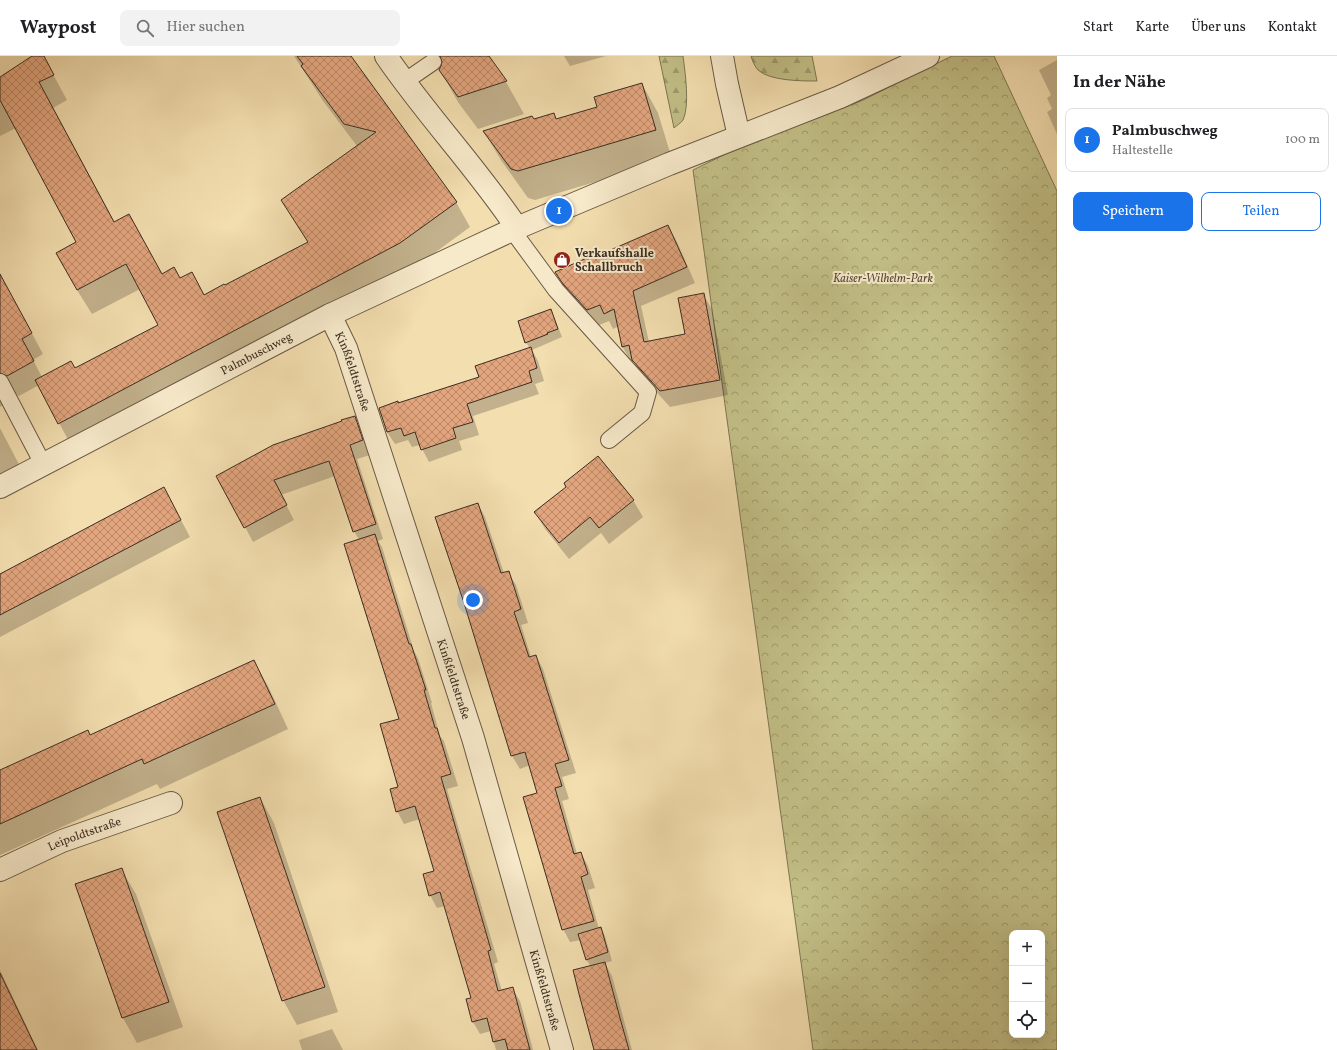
<!DOCTYPE html>
<html lang="de">
<meta charset="utf-8">
<style>
:root{--surface:#fff;--page:#f2f2f2;--text:#202124;--muted:#757577;--line:#e0e0e0;--accent:#1a73e8}
body{margin:0;font-family:Vollkorn,serif;background:var(--page);color:var(--text)}
.controls{position:absolute;right:12px;bottom:12px;display:grid;overflow:hidden;border-radius:8px;box-shadow:0 4px 16px #0002}
.controls button{width:36px;height:36px;display:grid;place-items:center;padding:0;border:0;border-bottom:1px solid var(--line);background:var(--surface);color:var(--text);font:20px sans-serif}
.you{position:absolute;left:473px;top:544px;width:14px;height:14px;margin:-10px;border:3px solid #fff;border-radius:50%;background:#1a73e8;box-shadow:0 0 0 6px #1a73e833}
.badge{display:grid;place-items:center;width:26px;height:26px;border-radius:50%;background:var(--accent);color:#fff;font-size:13px;font-weight:700}
.pin{position:absolute;translate:-50% -50%;border:2px solid #fff;box-shadow:0 1px 4px #0006}
.list{margin:0;padding:0;list-style:none}
h2{display:flex;justify-content:space-between;align-items:center;height:52px;margin:0;padding:0 16px;font-size:17px}
h2 small{font-size:13px;font-weight:400;color:var(--muted)}
.list li{display:grid;grid-template-columns:26px 1fr auto;gap:12px;align-items:center;box-sizing:border-box;height:64px;margin:0 8px 8px;padding:0 8px;border:1px solid var(--line);border-radius:8px}
.list b{display:block;font-size:15px;white-space:nowrap}
.list p{margin:0;font-size:13px;white-space:nowrap;color:var(--muted)}
.list em{font-size:13px;font-style:normal;color:var(--muted)}
.actions{display:flex;gap:8px;padding:12px 16px}
.actions a{flex:1;padding:9px 0;border:1px solid var(--accent);border-radius:8px;text-align:center;font-size:14px;color:var(--accent)}
.actions .main{background:var(--accent);color:#fff}
.icon{flex:none;width:22px;height:22px;fill:none;stroke:currentColor;stroke-width:2;stroke-linecap:round;stroke-linejoin:round}
.map{position:relative;flex:none;width:1057px;height:994px;overflow:hidden}
header{display:flex;align-items:center;gap:24px;box-sizing:border-box;height:56px;padding:0 20px;background:var(--surface);border-bottom:1px solid var(--line)}
header strong{font-size:19px}
nav{display:flex;gap:22px;margin-inline-start:auto;font-size:14px}
.search{width:280px;height:36px;background:var(--page);display:flex;align-items:center;gap:10px;box-sizing:border-box;padding:0 14px;border-radius:8px;color:var(--muted);font-size:15px}
main{display:flex}
aside{flex:1;background:var(--surface)}
.map>svg:first-child{display:block}
.forest{fill:url(#forest-firs);stroke:#7e7654}
.park{fill:url(#park-crowns);stroke:#7e7654;fill-rule:evenodd}
.shadow{fill:#0003}
.building{fill:url(#building-cross-hatch);stroke:#3b2d22}
.lines{fill:none;stroke-linecap:round;stroke-linejoin:round}
.service-casing{stroke:#695945;stroke-width:18}
.minor-casing{stroke:#695945;stroke-width:24}
.tertiary-casing{stroke:#695945;stroke-width:24}
.service{stroke:#f7eacb;stroke-width:16}
.minor{stroke:#f7eacb;stroke-width:22}
.tertiary{stroke:#f7eacb;stroke-width:22}
.labels{text-anchor:middle;stroke-width:4;stroke-linejoin:round;paint-order:stroke}
.poi-label{font-size:12px;font-weight:bold;fill:#3b2d22;stroke:#f7eacb;text-anchor:start}
.park-label{font-size:12px;font-style:italic;fill:#564a36;stroke:#f7eacb}
.street-label{font-size:12px;fill:#3b2d22;stroke:#f7eacb}
</style>
<header>
<strong>Waypost</strong>
<div class="search"><svg class="icon" aria-label="search" viewBox="0 0 24 24"><circle cx="10" cy="10" r="6"/><path d="M15 15l6 6"/></svg>Hier suchen</div>
<nav><a>Start</a><a>Karte</a><a>Über uns</a><a>Kontakt</a></nav>
</header>
<main>
<div class="map">
<svg width="1057" height="994" viewBox="0 0 1057 994">
<defs>
<pattern id="forest-firs" width="22" height="20" patternUnits="userSpaceOnUse"><rect width="22" height="20" fill="#c2bf86"/><path d="M5 1l3.5 6h-7zM16 11l3.5 6h-7z" fill="#9f9c6d"/></pattern>
<pattern id="park-crowns" width="20" height="18" patternUnits="userSpaceOnUse"><rect width="20" height="18" fill="#c2bf86"/><path d="M2 6a3 3 0 1 1 6 0M12 15a3 3 0 1 1 6 0" fill="none" stroke="#9f9c6d"/></pattern>
<pattern id="building-cross-hatch" width="8" height="8" patternUnits="userSpaceOnUse"><rect width="8" height="8" fill="#e3a57e"/><path d="M0 0l8 8M0 8l8-8" fill="none" stroke="#b98767"/></pattern>
</defs>
<rect width="100%" height="100%" fill="#f3deaf"/>
<filter id="stains"><feTurbulence type="fractalNoise" baseFrequency=".005" numOctaves="4"/><feColorMatrix values="0 0 0 0 .2 0 0 0 0 .09 0 0 0 0 .02 0 0 0 .5 -.17"/></filter>
<radialGradient id="worn" r=".72"><stop offset=".6" stop-color="#630" stop-opacity="0"/><stop offset="1" stop-color="#630" stop-opacity=".3"/></radialGradient>
<path class="forest" d="M659,0h24c2,15 7,50 0,64 -2,3 -7,6 -9,8z
M751,0h61l5,25c-16,0 -47,0 -59,-11 -3,-3 -6,-10 -7,-14z"/>
<path class="park" d="M952,0h42l63,135v859h-244l-120,-880 47,-23 121,-46zM1012,877h30v102h-30z"/>
<path class="shadow" d="M34,0h9l24,44 -14,8 62,115 47,52 18,4 12,-6 13,23 103,-53 -26,-43 75,-54 -34,-45 -29,-45h56l106,146 14,25 -56,41 -341,181 -34,-64 -20,11 -6,-3 -10,5v7l-3,2v-133l43,80 -10,6 9,17 33,-8 84,-44 -19,-36 -48,25 -15,-24v-47l-61,-115 -16,8v-58z
M440,0h48l18,26 18,32 -46,15 -20,-27 -18,-32 3,-8z
M564,0h42l-36,10z
M1057,4v74l-10,-22 5,-3 -5,-11 4,-3 -12,-25z
M642,28l16,29 14,46 -137,41 -7,-2 -27,-38 -17,-28 69,-18 3,5 42,-11z
M668,170l9,16 18,41 -54,23 8,36 37,-7 17,-41 9,15 16,86 -58,12 -28,-31 -8,-15 -3,1 -9,-16 -3,-20 -6,3 -4,-8 -12,5 -23,-26 -18,-27 43,-17z
M550,255l5,8 7,18 -30,13 6,11 6,20 -9,3 4,10 -66,22 6,19 -20,6 3,9 -33,12 -9,-17 -8,2 -4,-7 -13,4 -8,-12 11,-28 82,-26 50,-29 -4,-7z
M354,361l9,14 7,24 -13,4 26,80 -5,2 4,6 32,104 4,7 14,45h-1l9,33 4,5 14,45 -11,3 51,173 -4,2 8,27 10,-3 8,13 13,49h-37l-5,-19 -11,3 -7,-12 -1,-23 -27,-93 -8,2 -7,-13 5,-24 -15,-52 -16,5 -7,-13 2,-23 2,-69 -42,-179 -5,-9 -19,-55 -54,19 13,25 -41,22 -35,-66z
M0,372l22,42 -22,12z
M633,444l10,17 -34,27 -8,-11 -32,26 -24,-30 -10,-17z
M478,448l7,13 19,56 4,-1 8,13 12,38 -7,2 10,32 5,-1 7,13 33,104 -14,4 7,22 -7,2 15,53 4,-1 7,13 7,22 -7,2 11,39 2,-1 4,8 7,25 -7,2 7,13 20,74h-36l-5,-83 -5,-8 -5,-19 -11,2 -7,-13 -24,-136 -9,-28 -10,4 -8,-13 -47,-153z
M173,449l17,32 -190,100v-62z
M254,606l14,24 20,43 -128,60 -3,-5 -157,71v-83l90,-36z
M260,742l14,25 64,189 -41,13 -14,-25z
M121,813l15,25 47,133 -46,16 -14,-25 -47,-134z
M0,914l38,80h-38z
M332,973l11,21h-41l-3,-10z"/>
<path class="building" d="M32,0h12l10,19 -15,7 75,140 15,-8 33,60 12,-7 6,11 12,-6 12,23 20,-11 1,1 83,-43 -27,-42 95,-68 -32,-8 -43,-58 2,-2 -6,-8h54l106,146 -57,41 -342,181 -23,-44 36,-19 4,7 83,-43 -32,-61 -49,26 -21,-37 20,-11 -76,-142v-23z
M440,0h49l18,25 -49,16 -19,-27 2,-4 1,-4z
M642,27l14,47 -138,41 -7,-2 -28,-38 49,-15 2,3 20,-6 2,6 41,-12 -3,-10z
M668,169l19,42 -54,24 11,51 41,-8 -7,-36 26,-5 16,87 -60,11 -28,-31 -3,-15 -7,2 -8,-38 -10,5 -4,-9 -13,5 -24,-26 -8,-12 43,-19 1,2z
M0,218l32,59 -10,6 12,22 -27,15 -7,-3z
M551,253l7,20 -11,4 1,1 -23,9 -7,-22z
M531,291l6,21 -8,3 3,11 -65,22 6,18 -20,6 3,10 -35,12 -6,-18 -11,4 -3,-8 -14,4 -8,-24 19,-7v2l81,-26 -4,-11z
M355,360l8,24 -13,5 26,79 -23,8 -24,-71 -55,19 13,25 -43,23 -28,-52 57,-31 69,-24 -1,-1z
M598,400l36,44 -35,28 -9,-11 -31,26 -25,-31 32,-25 -2,-4z
M164,431l17,33 -181,95v-41z
M478,447l23,70 8,-2 12,38 -7,3 15,45 7,-2 33,105 -14,4 7,22 -7,2 19,66 7,-2 7,22 -7,3 13,44 -32,9 -39,-133 14,-4 -12,-41 -14,4 -47,-153 -29,-86z
M375,478l34,110h2l15,46h-2l11,38h2l14,46 -10,3 50,173 -3,1 10,40 15,-4 17,63h-22l-3,-11 -12,3 -6,-24 -15,4 -6,-23 5,-1 -31,-106 -11,4 -6,-22 11,-3 -19,-65 -19,6 -6,-23 8,-2 -18,-63 19,-5 -55,-175z
M254,604l21,44 -131,60 -2,-5 -142,65v-54l88,-40 2,5z
M260,741l65,190 -43,14 -65,-189z
M122,812l47,134 -47,16 -47,-134z
M601,871l7,25 -22,8 -8,-26z
M605,906l15,56 9,32h-35l-15,-56 -6,-24z
M0,917l37,77h-37z"/>
<g class="lines">
<g class="service-casing">
<path id="service" d="M404,26l29,-20
M512,174l44,60 92,102 -6,21 -33,27
M0,326l43,82"/>
</g>
<g class="minor-casing">
<g id="minor">
<path d="M386,0c41,60 91,112 131,172"/>
<path id="s1" d="M330,259l16,33 127,390 89,312"/>
<path id="s2" d="M0,814l62,-29 109,-38"/>
</g>
</g>
<g class="tertiary-casing">
<g id="tertiary">
<path d="M722,0l5,28 12,52"/>
<path id="s3" d="M0,431l330,-172 139,-65 43,-20 157,-66 171,-67 88,-41"/>
</g>
</g>
<use href="#service" class="service"/>
<use href="#minor" class="minor"/>
<use href="#tertiary" class="tertiary"/>
</g>
<defs>
<g id="shop-disc" transform="scale(0.9)"><circle r="9.5" fill="#8f2418" stroke="#f7eacb"/><path d="M-5-2.5h2.3a2.7 3.5 0 0 1 5.4 0H5L5.5 6h-11ZM-1.5-2.5h3a1.5 2.3 0 0 0-3 0Z" fill="#fff"/></g>
</defs>
<g fill-rule="evenodd">
<use href="#shop-disc" x="562" y="204"/>
</g>
<g class="labels">
<g class="poi-label">
<text x="575" y="201">Verkaufshalle<tspan x="575" dy="14">Schallbruch</tspan></text>
</g>
<g class="park-label">
<text x="883" y="226">Kaiser-Wilhelm-Park</text>
</g>
<g class="street-label">
<text dy="4" stroke="none"><textPath href="#s3" startOffset="289">Palmbuschweg</textPath></text>
<text dy="4" stroke="none"><textPath href="#s1" startOffset="61">Kinßfeldtstraße</textPath></text>
<text dy="4" stroke="none"><textPath href="#s1" startOffset="385">Kinßfeldtstraße</textPath></text>
<text dy="4" stroke="none"><textPath href="#s2" startOffset="92">Leipoldtstraße</textPath></text>
<text dy="4" stroke="none"><textPath href="#s1" startOffset="709">Kinßfeldtstraße</textPath></text>
</g>
</g>
<rect width="100%" height="100%" filter="url(#stains)"/>
<rect width="100%" height="100%" fill="url(#worn)"/>
</svg>
<div class="controls">
<button>+</button>
<button>−</button>
<button><svg class="icon" aria-label="locate" viewBox="0 0 24 24"><circle cx="12" cy="12" r="6"/><path d="M12 2v4M12 18v4M2 12h4M18 12h4"/></svg></button>
</div>
<div class="you"></div>
<div class="pin badge" style="left:559px;top:155px">1</div>
</div>
<aside>
<h2>In der Nähe<small></small></h2>
<ul class="list">
<li><span class="badge">1</span><div><b>Palmbuschweg</b><p>Haltestelle</p></div><em>100 m</em></li>
</ul>
<div class="actions"><a class="main">Speichern</a><a>Teilen</a></div>
</aside>
</main>
